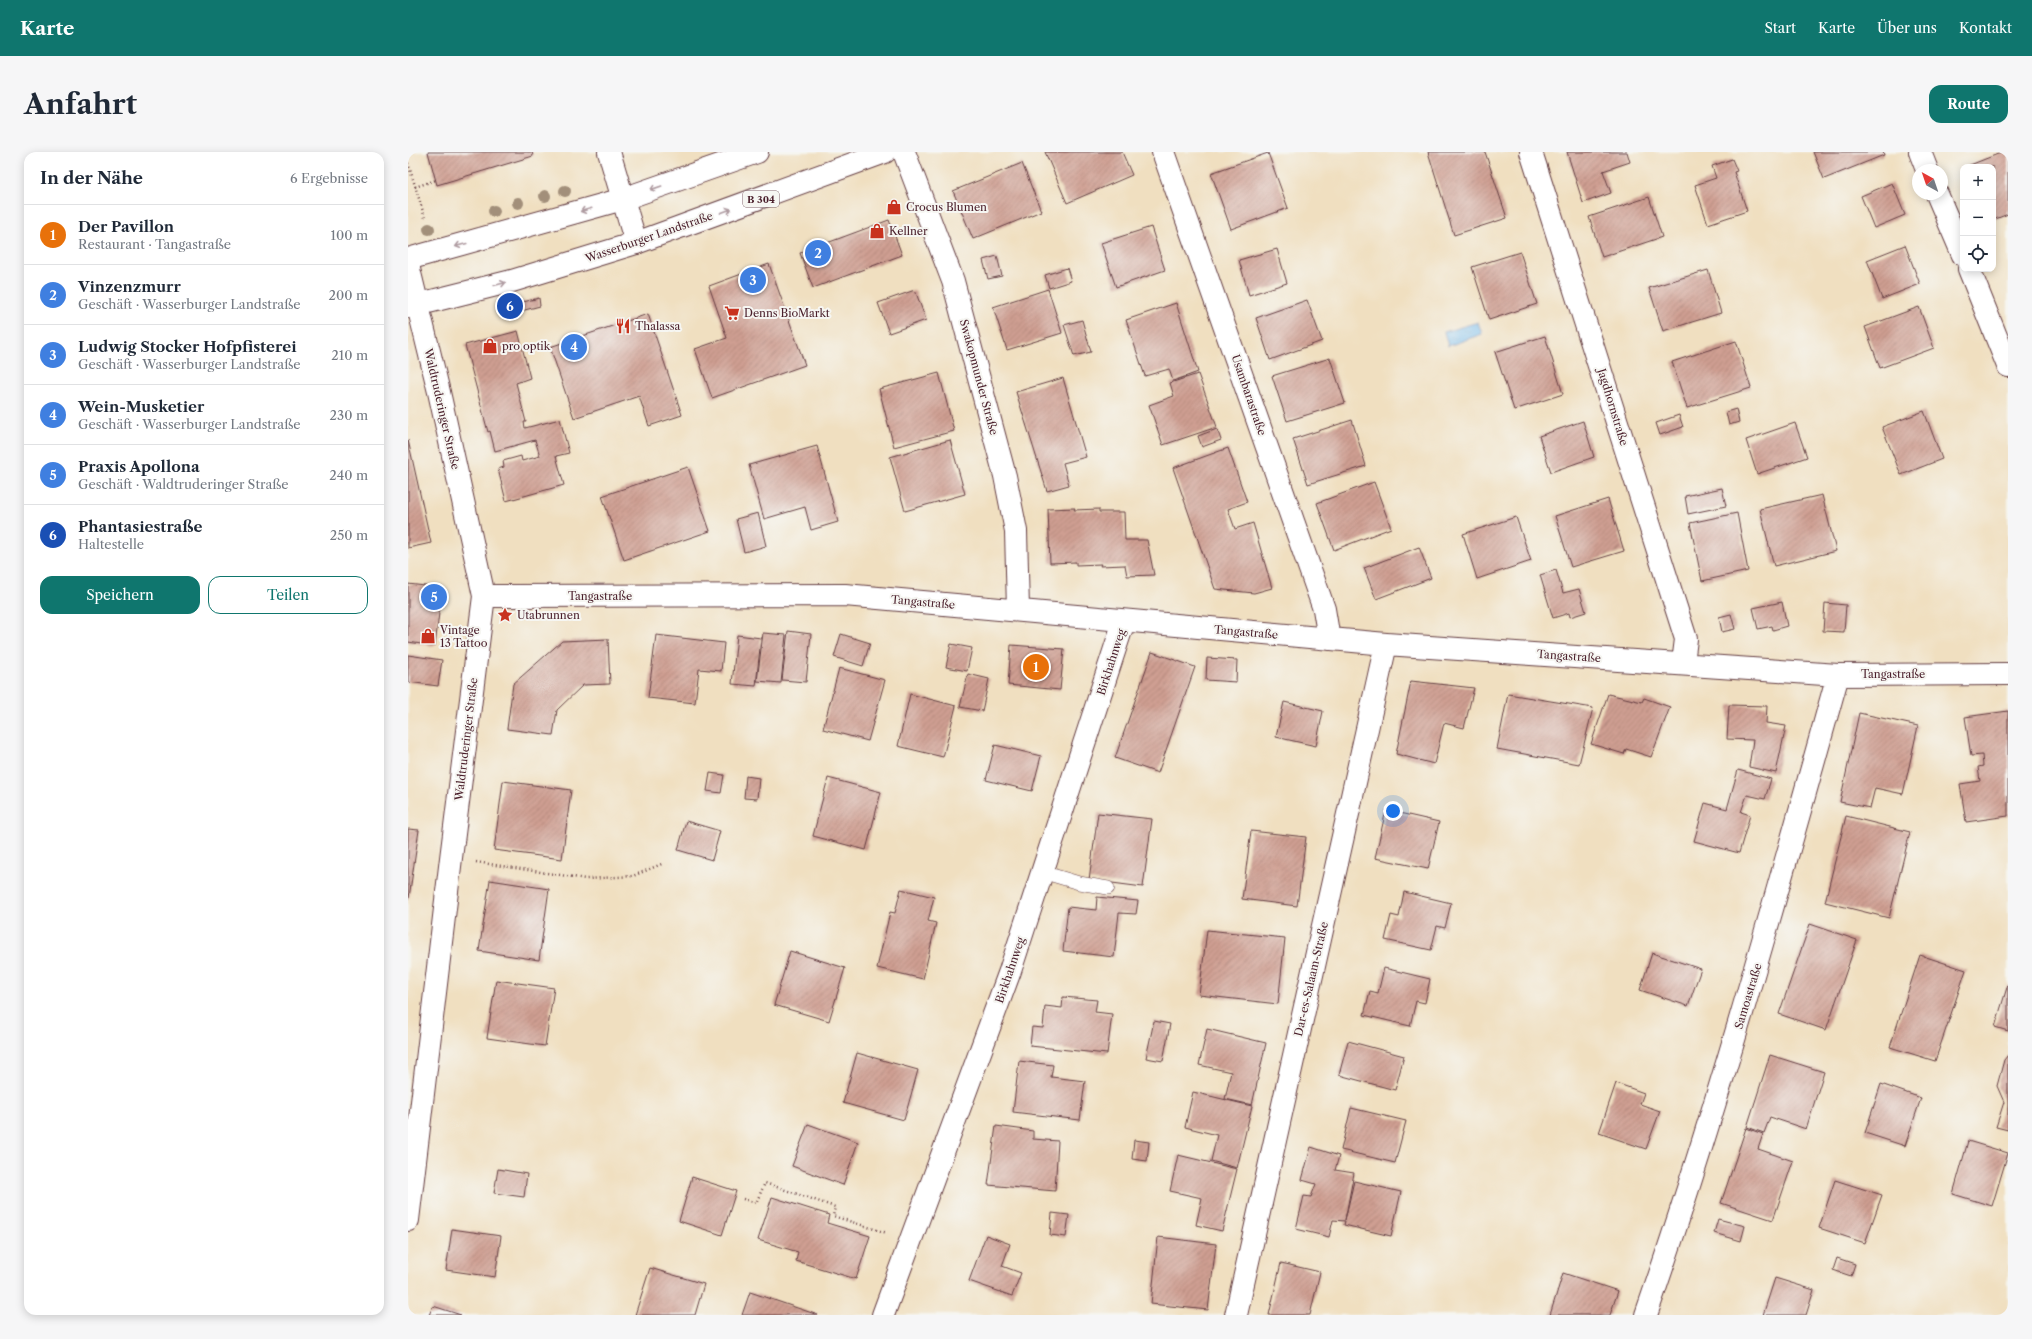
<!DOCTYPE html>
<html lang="de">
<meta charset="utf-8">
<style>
:root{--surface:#fff;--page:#f6f6f7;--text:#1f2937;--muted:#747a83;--line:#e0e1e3;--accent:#0f766e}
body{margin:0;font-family:"Libre Caslon Text",serif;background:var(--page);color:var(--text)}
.controls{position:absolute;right:12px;top:12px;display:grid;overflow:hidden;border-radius:8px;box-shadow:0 2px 10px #0003}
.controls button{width:36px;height:36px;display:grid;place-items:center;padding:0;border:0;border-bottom:1px solid var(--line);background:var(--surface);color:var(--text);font:20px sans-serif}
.compass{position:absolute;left:1504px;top:12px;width:36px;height:36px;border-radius:50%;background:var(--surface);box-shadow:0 2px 10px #0003;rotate:320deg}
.you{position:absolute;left:985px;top:659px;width:14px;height:14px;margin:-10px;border:3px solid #fff;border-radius:50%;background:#1a73e8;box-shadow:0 0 0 6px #1a73e833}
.badge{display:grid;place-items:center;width:26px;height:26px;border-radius:50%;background:var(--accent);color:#fff;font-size:13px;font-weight:700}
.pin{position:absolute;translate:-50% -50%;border:2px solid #fff;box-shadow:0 1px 4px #0006}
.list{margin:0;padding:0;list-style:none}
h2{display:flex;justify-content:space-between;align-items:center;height:52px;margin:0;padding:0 16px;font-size:17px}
h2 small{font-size:13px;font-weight:400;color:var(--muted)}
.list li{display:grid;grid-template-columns:26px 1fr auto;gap:12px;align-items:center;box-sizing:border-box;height:60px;padding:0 16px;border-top:1px solid var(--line)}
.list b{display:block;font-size:15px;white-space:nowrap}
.list p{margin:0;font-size:13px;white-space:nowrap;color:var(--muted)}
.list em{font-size:13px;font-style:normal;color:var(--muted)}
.actions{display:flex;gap:8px;padding:12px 16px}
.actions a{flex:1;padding:9px 0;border:1px solid var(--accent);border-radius:12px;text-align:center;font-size:14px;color:var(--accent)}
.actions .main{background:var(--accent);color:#fff}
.icon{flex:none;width:22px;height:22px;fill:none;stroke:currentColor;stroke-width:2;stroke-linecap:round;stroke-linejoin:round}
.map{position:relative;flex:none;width:1600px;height:1163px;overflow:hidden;border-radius:12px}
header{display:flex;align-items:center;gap:24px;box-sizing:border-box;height:56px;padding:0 20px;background:var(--accent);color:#fff}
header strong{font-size:19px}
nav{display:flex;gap:22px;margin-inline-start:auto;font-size:14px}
.intro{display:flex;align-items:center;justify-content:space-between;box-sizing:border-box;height:96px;padding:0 24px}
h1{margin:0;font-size:28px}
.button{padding:10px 18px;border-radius:12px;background:var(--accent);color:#fff;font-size:14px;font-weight:700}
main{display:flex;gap:24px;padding:0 24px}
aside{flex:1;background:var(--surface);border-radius:12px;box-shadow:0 2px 10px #0003}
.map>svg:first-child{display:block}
.water{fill:url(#water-ripples);stroke:#5f6c8b}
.building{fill:url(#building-hatch)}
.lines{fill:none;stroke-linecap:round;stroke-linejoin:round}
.lane-casing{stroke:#633c41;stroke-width:14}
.street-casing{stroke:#633c41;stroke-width:24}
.primary-casing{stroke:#633c41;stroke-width:24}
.path{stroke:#633c41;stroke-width:2.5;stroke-dasharray:1 3;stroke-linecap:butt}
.lane{stroke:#fff;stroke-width:13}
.street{stroke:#fff;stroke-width:22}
.primary{stroke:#fff;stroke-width:22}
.tree{fill:#a28f7a}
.oneway{stroke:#ae9aa0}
.labels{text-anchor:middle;stroke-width:4;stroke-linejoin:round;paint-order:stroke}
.shield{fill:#f6f6f2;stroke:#7e6067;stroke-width:1}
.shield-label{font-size:10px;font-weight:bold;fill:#4a1f2b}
.poi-label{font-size:11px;fill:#4a1f2b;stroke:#f6f6f2;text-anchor:start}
.street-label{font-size:11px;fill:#4a1f2b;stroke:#f6f6f2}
</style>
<header>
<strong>Karte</strong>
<nav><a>Start</a><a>Karte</a><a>Über uns</a><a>Kontakt</a></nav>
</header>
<div class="intro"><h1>Anfahrt</h1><a class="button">Route</a></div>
<main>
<aside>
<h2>In der Nähe<small>6 Ergebnisse</small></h2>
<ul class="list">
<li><span class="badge" style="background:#e8710a">1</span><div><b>Der Pavillon</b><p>Restaurant · Tangastraße</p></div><em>100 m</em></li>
<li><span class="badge" style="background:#3f7fe0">2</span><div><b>Vinzenzmurr</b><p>Geschäft · Wasserburger Landstraße</p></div><em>200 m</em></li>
<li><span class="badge" style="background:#3f7fe0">3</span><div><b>Ludwig Stocker Hofpfisterei</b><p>Geschäft · Wasserburger Landstraße</p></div><em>210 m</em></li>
<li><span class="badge" style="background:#3f7fe0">4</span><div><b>Wein-Musketier</b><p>Geschäft · Wasserburger Landstraße</p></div><em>230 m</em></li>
<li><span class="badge" style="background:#3f7fe0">5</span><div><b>Praxis Apollona</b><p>Geschäft · Waldtruderinger Straße</p></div><em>240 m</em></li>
<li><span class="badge" style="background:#1a4fb4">6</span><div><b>Phantasiestraße</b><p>Haltestelle</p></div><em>250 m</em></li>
</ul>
<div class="actions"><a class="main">Speichern</a><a>Teilen</a></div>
</aside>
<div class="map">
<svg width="1600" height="1163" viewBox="0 0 1600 1163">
<defs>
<pattern id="water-ripples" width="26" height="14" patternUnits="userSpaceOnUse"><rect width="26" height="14" fill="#74baeb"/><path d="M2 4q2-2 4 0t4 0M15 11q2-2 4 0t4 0" fill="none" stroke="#669fca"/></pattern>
<pattern id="building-hatch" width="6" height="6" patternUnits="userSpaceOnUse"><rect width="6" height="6" fill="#cf9f92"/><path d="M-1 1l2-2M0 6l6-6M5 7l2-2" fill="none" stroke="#aa8177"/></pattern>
</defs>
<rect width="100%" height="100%" fill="#f6f6f2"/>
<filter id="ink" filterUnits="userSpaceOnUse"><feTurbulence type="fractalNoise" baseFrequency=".025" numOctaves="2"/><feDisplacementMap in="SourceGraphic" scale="8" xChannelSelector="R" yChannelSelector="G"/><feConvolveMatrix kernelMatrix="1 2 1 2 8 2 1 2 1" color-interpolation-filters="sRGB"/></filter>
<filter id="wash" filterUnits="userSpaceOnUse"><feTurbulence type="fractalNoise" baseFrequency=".012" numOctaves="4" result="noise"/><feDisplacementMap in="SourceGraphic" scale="16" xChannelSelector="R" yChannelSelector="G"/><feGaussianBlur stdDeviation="0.9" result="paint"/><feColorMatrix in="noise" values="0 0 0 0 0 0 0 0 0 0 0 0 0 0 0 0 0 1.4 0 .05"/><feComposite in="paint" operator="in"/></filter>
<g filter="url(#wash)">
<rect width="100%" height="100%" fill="#f0dfc0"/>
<path class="water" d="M1070,170l4,12 -34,12 -4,-14z"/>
<g id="blocks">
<path class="building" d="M20,0h104l1,4 -96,29z
M637,0h77l10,23 -65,28z
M1020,0h57l22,66 -53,17z
M1159,0h60l3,10 -27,9 8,22 -28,10z
M1405,0h70l1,3 -60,24z
M1595,0h5v62l-15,6v-53h-28z
M860,1l20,55 -57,21 -20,-56z
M1324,7l5,12 -3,1 13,39 -39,13 -13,-39 21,-7 -4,-12z
M614,11l19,48 -68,28 -20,-48z
M1484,31l13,32 -31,13 -13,-32z
M1241,45l13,40 -60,20 -13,-40z
M481,68l13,35 -89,33 -13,-35z
M743,75l14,43 -49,17 -15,-44z
M1497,93l15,39 -38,15 -15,-39z
M869,97l10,34 -38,12 -10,-35z
M1112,100l17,52 -48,16 -17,-53z
M589,104l5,20 -14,3 -5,-19z
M361,112l36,101 -93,33 -17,-49 32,-11 -18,-52z
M659,116l4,13 -22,7 -4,-13z
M1300,118l13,43 -58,18 -14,-43z
M640,137l14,44 -55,17 -14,-43z
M507,138l11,30 -37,13 -11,-30z
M131,146l1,8 -23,6 -2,-8z
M899,148l15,41 -52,19 -14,-42z
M768,151l22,69 -25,9 -4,-12 -24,7 -19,-56z
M1511,155l15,41 -54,20 -15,-41z
M240,162l34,101 -33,11 -10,-30 -65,22 -24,-71z
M674,168l9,32 -17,4 -10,-31z
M110,179l12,47 -14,5 10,39h-2l1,6 35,-9 9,34 -13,3 8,29 -58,16 -8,-32 6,-2 -1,-6 18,-5 1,5 18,-5 -5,-16 -40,11 -5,-20 -2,1 -23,-87z
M1137,184l18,58 -49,16 -19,-58z
M1328,189l15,47 -64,20 -15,-46z
M922,206l15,45 -58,18 -15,-45z
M531,221l15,58 -60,16 -15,-58z
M790,222l19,53 -54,18 -14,-40 25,-9 -4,-13z
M655,226l23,79 -23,6 6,22 -22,6 -31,-99z
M1328,257l3,13 -10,3 -3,-13z
M1516,259l18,48 -41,16 -19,-48z
M1271,263l4,12 -23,8 -4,-12z
M944,268l14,46 -58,18 -15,-45z
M1175,269l11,36 -43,15 -12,-36z
M1387,271l12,34 -50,17 -11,-34z
M809,277l4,11 -19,7 -4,-11z
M0,288l23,103 -23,5z
M542,288l15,54 -60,17 -15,-54z
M409,294l21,76 -27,8 -6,-23 -41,12 -15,-54z
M820,296l19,54 -19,7 7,20 18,-6 19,65 -18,5 -39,-4 -42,-121z
M280,315l22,64 -86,29 -22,-64z
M966,330l17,46 -57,22 -17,-47z
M1314,336l4,18 -38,8 -3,-18z
M1414,343l14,56 -62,15 -14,-57z
M1200,347l16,52 -53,16 -16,-51z
M667,356l-1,2 25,-1v3h25l1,28h22l7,35 -27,1 -2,-11 -25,1 1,-2 -25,1v-3l-26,1 -2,-54z
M350,361l8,33 -22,6 -8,-33z
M1329,361l11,58 -46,10 -12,-58z
M1108,365l15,44 -54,18 -14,-45z
M1011,395l12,31 -55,21 -12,-31z
M1148,418l7,23 16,-4 7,23 -16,5 -1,-4 -16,5 -13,-43z
M0,432l34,4 -7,58 -27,-4z
M1374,450l5,24 -14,4 -1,-4 -14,3 -5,-21z
M1417,451l21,2 -2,27 -21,-1z
M1323,462l4,15 -13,3 -3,-15z
M380,479l23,3 -5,48 -24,-2z
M355,481l23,2 -5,48 -24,-2z
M433,482l29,9 -7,23 -29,-9z
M248,483l68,8 -3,28 -22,-2 -4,34 -47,-5z
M329,483l24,3 -5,48 -24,-2z
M200,487l2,45 -27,1 -26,25 -4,25 -46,-6 6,-45 49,-43z
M543,492l21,4 -5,23 -21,-4z
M603,493l53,4 -4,41 -52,-5z
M744,500l43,15 -37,106 -43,-15z
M0,503l34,5 -4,26 -30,-4z
M799,506l30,2 -1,22 -30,-2z
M431,516l46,12 -17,61 -45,-12z
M560,522l21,5 -7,32 -22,-4z
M1003,529l63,7 -10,40 -20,-5 -10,41 -38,-10z
M502,542l46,12 -13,51 -45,-11z
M1100,542l85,14 -14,56 -82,-15z
M1200,542l34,8 2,-4 26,9 -19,50 -25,-8 -2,5 -33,-10z
M876,550l39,9 -7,35 -40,-9z
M1321,553l38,1 -1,17 20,3 -10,47 -27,-6 4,-27 -26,-1z
M1600,559v105l-42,6 -6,-38 20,-3 -2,-14 5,-1 -1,-11 -11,1 -6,-39z
M1451,561l59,13 -15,68 -28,-6 -5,20 -30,-6z
M587,593l46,11 -9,35 -46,-11z
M1330,618l33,9 -6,20 -18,-4 -6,17 9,3 -11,38 -45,-12 11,-38 22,6z
M302,621l14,2 -3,18 -14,-2z
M338,624l13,2 -2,21 -13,-1z
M420,626l53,14 -15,58 -53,-14z
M95,629l68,9 -9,69 -68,-9z
M978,658l53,12 -11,47 -53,-11z
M690,661l54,6 -9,68 -54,-7z
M1438,664l64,16 -21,86 -64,-16z
M278,669l34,10 -8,29 -34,-10z
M0,677l11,1 -10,68h-1z
M843,679l55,6 -9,69 -55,-7z
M82,728l59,9 -10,71 -60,-9z
M493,737l33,8 -6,24 8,2 -13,56 -46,-11 13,-56 5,1z
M996,740l47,11 -6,25 -8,-2 -6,24 -46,-10 6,-25 8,2z
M689,745l41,4 -2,13 -17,-1 -5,44 -51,-6 5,-44 28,3z
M1402,772l47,16 -31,90 -47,-16z
M799,778l78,8 -7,66 -79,-9z
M382,799l55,17 -16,53 -55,-16z
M1244,801l49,16 -13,37 -48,-16z
M1512,803l46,15 -31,91 -45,-14z
M976,816l46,11 -5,24 -9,-2 -6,25 -46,-11 6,-24 8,2z
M88,828l58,8 -9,58 -58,-8z
M1600,832v47l-13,-4z
M655,845l34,3 -2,12 17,2 -5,40 -77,-8 2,-19 11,1 2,-22 17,2z
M746,869l16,3 -7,37 -17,-3z
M799,877l59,14 -14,62 -27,-6 6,-27 -32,-7z
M940,889l56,15 -9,34 -56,-15z
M449,901l61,17 -14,50 -61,-17z
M1362,903l54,17 -18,57 -36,-12 -6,16 -17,-6z
M1600,903v75l-12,-3 8,-25 -7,-16 7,-26z
M611,909l34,4 -2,12 34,4 -5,39 -67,-8z
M1208,931l28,10 -4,11 20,7 -14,38 -47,-16z
M1473,932l40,14 -16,48 -40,-13z
M785,940l59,14 -15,62 -26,-7 6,-26 -32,-8z
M943,956l55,13 -11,42 -54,-13z
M400,972l50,18 -15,43 -51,-19z
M588,974l37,5v8l25,2 -3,50 -67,-6z
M1338,976l17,6 -5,15 35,12 -20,59 -52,-17z
M726,988l15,2 -2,19 -15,-2z
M1560,989l40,12 -16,53 -39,-12z
M903,995l28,9 -4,14 19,3 -9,47 9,-39 47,11 -10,44 -47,-11 1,-4 -12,-1 -4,17 -33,-8 8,-33 7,1 5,-13 -14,-4z
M770,1003l59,14 -15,62 -26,-6 6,-27 -32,-7z
M90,1017l29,5 -3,23 -30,-4z
M284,1025l44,14 -14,44 -43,-14z
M1427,1028l47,15 -17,48 -46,-15z
M364,1045l57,18 -2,8 43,13 -14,43 -60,-18 2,-9 -40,-12z
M644,1061l17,2 -3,22 -16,-2z
M1310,1067l27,7 -4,15 -27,-8z
M44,1077l49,7 -6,41 -49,-7z
M578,1083l24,9 -8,22 19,7 -9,23 -43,-15z
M750,1085l58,7 -8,66 -57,-6z
M1429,1106l18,6 -4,12 -18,-6z
M873,1111l39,9 -10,43h-41z
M242,1116l54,16 -9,31h-60z
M1155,1121l55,18 -8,24h-60z
M1367,1126l39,12 -8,25h-43z
M342,1140l68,23h-76z
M25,1154l28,9h-32z"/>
</g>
</g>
<g filter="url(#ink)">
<use href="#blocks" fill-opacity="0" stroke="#633c41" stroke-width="1"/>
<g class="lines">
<g class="lane-casing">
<path id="lane" d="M634,720l37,11 29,5"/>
</g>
<g class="street-casing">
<path id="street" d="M201,0l27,91
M496,0l49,129 52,195 11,55 2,79
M755,0l161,457 5,30
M1123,0l155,487 -3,24
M1512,0l7,18
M1529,42l26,61
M0,113l31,127 45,204 -33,262 -43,362
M1561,117l39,97
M76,444l361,-1 541,49 452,31 170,-1
M475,1163l127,-344 114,-350
M828,1163l150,-671
M1238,1163c73,-211 132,-426 192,-640"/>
</g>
<g class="primary-casing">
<path id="primary" d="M0,107l215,-60 134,-47
M0,155l104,-26 124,-38 249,-91"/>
</g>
<path class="path" d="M0,11l17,55
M7,35l21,-7
M68,710l110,17 47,-3 31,-13
M335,1047l13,4 9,-20 70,24 -2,9 54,17"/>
<use href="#lane" class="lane"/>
<use href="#street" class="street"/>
<use href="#primary" class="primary"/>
</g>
<g class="tree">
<circle cx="157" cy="39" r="6"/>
<circle cx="137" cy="44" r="6"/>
<circle cx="110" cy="51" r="6"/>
<circle cx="86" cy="59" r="6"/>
<circle cx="21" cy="77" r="6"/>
</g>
<defs><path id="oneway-shaft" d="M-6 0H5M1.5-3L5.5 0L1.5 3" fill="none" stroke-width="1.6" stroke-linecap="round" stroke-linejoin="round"/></defs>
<g class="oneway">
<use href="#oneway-shaft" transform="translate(248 36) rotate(161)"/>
<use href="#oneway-shaft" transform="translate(178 58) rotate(164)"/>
<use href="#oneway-shaft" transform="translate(318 59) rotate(-20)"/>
<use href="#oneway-shaft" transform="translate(53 93) rotate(165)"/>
<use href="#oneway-shaft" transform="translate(92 132) rotate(-14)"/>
</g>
</g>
<defs>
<g id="shop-bare" transform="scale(1.2)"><path d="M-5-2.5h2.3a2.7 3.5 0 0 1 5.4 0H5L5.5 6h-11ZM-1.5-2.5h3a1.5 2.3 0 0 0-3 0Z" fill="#c8321e" stroke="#f6f6f2" stroke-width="2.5" paint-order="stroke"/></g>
<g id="supermarket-bare" transform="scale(1.2)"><path d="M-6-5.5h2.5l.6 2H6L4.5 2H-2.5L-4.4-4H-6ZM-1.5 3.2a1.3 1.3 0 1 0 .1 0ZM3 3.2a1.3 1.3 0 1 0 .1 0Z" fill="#c8321e" stroke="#f6f6f2" stroke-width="2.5" paint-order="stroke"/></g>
<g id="restaurant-bare" transform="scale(1.2)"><path d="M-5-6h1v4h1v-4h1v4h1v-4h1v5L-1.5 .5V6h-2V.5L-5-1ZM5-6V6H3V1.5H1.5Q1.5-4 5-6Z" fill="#c8321e" stroke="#f6f6f2" stroke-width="2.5" paint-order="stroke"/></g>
<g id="sight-bare" transform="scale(1.2)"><path d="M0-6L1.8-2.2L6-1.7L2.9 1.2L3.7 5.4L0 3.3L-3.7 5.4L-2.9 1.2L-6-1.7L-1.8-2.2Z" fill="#c8321e" stroke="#f6f6f2" stroke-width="2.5" paint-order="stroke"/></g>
</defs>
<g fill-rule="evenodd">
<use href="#shop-bare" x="486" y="55"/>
<use href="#shop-bare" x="469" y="79"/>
<use href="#supermarket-bare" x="324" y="161"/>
<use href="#restaurant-bare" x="215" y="174"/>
<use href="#shop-bare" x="82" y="194"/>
<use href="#sight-bare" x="97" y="463"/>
<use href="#shop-bare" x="20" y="484"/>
</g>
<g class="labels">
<rect class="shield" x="335" y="39" width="36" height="16" rx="3"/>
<g class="shield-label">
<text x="353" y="51">B 304</text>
</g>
<g class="poi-label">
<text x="498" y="59">Crocus Blumen</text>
<text x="481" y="83">Kellner</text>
<text x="336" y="165">Denns BioMarkt</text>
<text x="227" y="178">Thalassa</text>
<text x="94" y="198">pro optik</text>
<text x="109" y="467">Utabrunnen</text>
<text x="32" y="482">Vintage<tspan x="32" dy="13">13 Tattoo</tspan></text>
</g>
<g class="street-label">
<text transform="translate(241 85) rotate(-19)" y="4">Wasserburger Landstraße</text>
<text transform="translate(571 225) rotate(75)" y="4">Swakopmunder Straße</text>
<text transform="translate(841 243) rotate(71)" y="4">Usambarastraße</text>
<text transform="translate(1205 255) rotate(73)" y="4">Jagdhornstraße</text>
<text transform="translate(34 257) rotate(77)" y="4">Waldtruderinger Straße</text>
<text x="192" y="448">Tangastraße</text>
<text transform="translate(515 450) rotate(5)" y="4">Tangastraße</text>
<text transform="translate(838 480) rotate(5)" y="4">Tangastraße</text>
<text transform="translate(1161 504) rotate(4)" y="4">Tangastraße</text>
<text transform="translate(703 510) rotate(-72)" y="4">Birkhahnweg</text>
<text x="1485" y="526">Tangastraße</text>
<text transform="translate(58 587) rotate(-83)" y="4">Waldtruderinger Straße</text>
<text transform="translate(602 818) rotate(-71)" y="4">Birkhahnweg</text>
<text transform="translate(903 827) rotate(-77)" y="4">Dar-es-Salaam-Straße</text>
<text transform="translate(1340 844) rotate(-73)" y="4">Samoastraße</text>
</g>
</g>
</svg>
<div class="controls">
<button>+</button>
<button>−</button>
<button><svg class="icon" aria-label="locate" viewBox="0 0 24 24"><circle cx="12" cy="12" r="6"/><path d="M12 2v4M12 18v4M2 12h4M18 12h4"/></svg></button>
</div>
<svg class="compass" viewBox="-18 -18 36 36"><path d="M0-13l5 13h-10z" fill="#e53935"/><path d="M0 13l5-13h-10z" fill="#747a83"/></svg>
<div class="you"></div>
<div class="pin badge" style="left:628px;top:515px;background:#e8710a">1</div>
<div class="pin badge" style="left:410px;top:101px;background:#3f7fe0">2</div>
<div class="pin badge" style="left:345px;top:128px;background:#3f7fe0">3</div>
<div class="pin badge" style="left:166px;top:195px;background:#3f7fe0">4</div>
<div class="pin badge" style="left:26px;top:445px;background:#3f7fe0">5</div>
<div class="pin badge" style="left:102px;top:154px;background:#1a4fb4">6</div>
</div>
</main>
